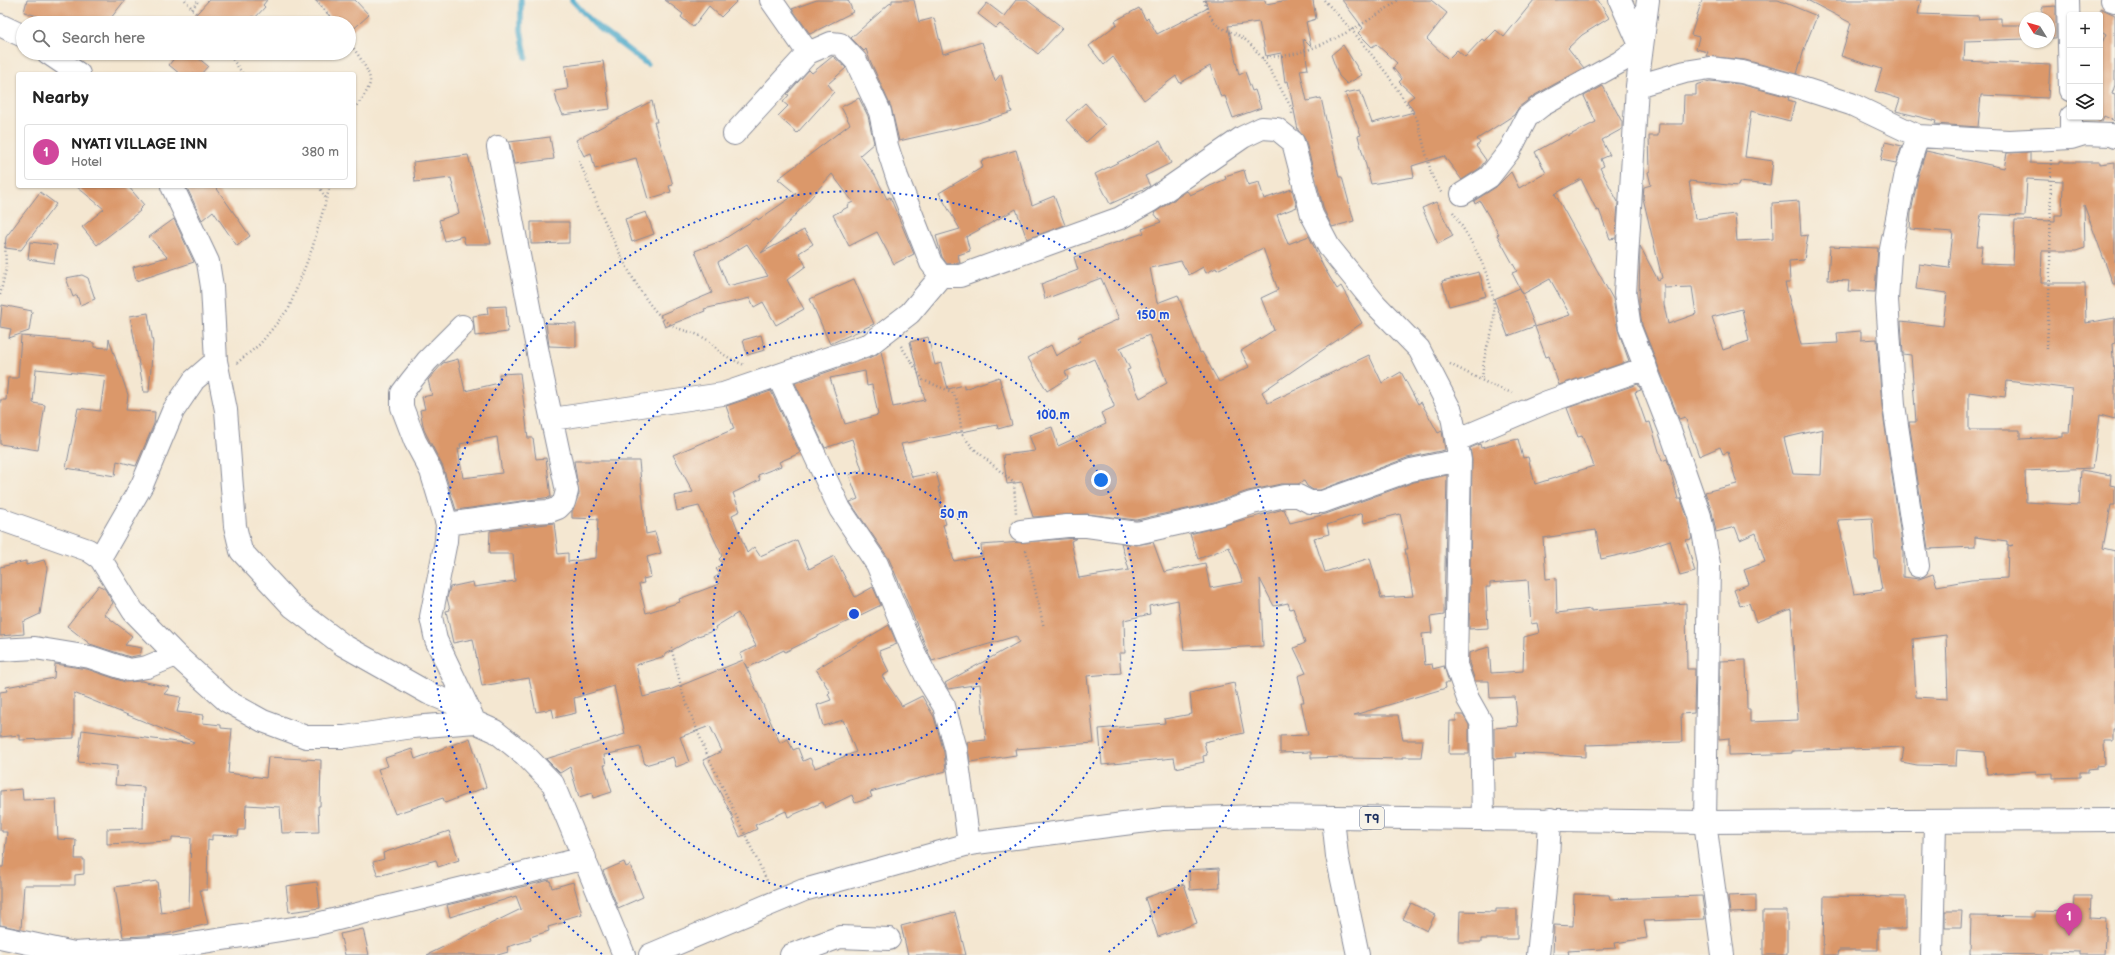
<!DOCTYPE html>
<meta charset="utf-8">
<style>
:root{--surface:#fff;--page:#f2f2f2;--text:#222;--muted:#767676;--line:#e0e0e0;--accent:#b5179e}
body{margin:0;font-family:"Balsamiq Sans",sans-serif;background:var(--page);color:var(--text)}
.controls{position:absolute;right:12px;top:12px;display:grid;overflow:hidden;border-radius:4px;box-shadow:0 1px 3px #0004}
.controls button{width:36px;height:36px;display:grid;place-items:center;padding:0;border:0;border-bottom:1px solid var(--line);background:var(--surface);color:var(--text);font:20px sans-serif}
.compass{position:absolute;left:2019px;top:12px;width:36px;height:36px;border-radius:50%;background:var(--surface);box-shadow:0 1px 3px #0004;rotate:307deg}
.you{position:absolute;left:1101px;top:480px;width:14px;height:14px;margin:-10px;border:3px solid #fff;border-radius:50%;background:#1a73e8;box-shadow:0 0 0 6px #1a73e833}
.badge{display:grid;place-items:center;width:26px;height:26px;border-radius:50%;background:var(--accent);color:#fff;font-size:13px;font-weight:700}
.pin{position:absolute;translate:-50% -33px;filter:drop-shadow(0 1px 2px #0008)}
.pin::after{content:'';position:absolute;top:21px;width:14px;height:12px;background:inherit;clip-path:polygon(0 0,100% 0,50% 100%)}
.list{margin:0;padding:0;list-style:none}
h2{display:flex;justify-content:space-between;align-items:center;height:52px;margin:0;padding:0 16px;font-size:17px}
h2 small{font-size:13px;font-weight:400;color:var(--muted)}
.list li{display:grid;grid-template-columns:26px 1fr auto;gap:12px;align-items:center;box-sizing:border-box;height:56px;margin:0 8px 8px;padding:0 8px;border:1px solid var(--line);border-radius:4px}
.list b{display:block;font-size:15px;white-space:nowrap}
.list p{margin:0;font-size:13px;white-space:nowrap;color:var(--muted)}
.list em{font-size:13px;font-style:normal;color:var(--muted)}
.icon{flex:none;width:22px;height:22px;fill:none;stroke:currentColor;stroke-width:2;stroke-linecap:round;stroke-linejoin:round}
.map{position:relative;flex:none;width:2115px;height:955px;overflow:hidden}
.search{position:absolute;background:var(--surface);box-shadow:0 1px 3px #0004;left:16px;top:16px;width:340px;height:44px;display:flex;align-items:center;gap:10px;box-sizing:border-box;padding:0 14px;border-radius:22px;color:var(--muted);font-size:15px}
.panel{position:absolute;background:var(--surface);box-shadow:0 1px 3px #0004;left:16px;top:72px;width:340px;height:116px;border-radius:4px}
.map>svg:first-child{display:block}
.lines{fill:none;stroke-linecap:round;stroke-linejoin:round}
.stream{stroke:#4ba9ca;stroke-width:5.5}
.building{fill:#db986b;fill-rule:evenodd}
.minor-casing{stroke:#888b98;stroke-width:24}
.highway-casing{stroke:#888b98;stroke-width:24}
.path{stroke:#888b98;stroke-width:2.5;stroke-dasharray:1 3;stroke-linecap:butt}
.minor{stroke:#fff;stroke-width:22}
.highway{stroke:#fff;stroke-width:22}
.ring{fill:none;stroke:#1d4ed8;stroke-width:2;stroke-dasharray:2 4}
.labels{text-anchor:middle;stroke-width:3;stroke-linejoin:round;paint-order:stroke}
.shield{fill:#f7f3e8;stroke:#5d6a87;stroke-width:1}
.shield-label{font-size:13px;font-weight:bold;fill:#1b2f5e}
.centre{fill:#1d4ed8;stroke:#f7f3e8;stroke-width:2}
.ring-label{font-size:12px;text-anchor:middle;font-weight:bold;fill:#1d4ed8;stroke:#f7f3e8;stroke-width:3;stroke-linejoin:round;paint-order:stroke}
</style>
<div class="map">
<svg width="2115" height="955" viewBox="0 0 2115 955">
<rect width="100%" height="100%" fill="#f7f3e8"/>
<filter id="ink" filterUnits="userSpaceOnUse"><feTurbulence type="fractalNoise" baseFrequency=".025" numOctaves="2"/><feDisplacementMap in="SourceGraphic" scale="8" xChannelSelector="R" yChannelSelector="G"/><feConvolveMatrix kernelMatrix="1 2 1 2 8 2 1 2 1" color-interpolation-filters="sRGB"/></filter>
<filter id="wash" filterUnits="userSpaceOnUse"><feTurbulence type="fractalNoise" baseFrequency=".012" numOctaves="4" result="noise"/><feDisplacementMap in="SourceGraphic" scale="16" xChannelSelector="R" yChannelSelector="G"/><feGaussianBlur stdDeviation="0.9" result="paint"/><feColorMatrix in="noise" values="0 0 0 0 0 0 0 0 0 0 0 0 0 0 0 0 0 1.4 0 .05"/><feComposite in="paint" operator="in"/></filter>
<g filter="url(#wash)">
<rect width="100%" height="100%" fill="#f4e7d1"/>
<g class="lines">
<path class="stream" d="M521,0v30l5,27
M572,0l22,24 53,40"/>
</g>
<g id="blocks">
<path class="building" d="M27,0h98l-18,23h-47l-36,-11z
M209,0h58l-4,5 2,2 -10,11 -2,-2 -6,7h-59z
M315,0h40l14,15 -20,18v-10h-13z
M665,0h73l-17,17 -12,-11 -16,21 -12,-10 2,-3z
M817,0h31l5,12 -43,22 -18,-25z
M892,0h22l5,22 15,-4 9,36 39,-12 13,39 6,-7 11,38 -34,11 -79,18 -8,-34 -22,-49 -3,-9 -2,2 -13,-13 38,-34 3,-1z
M1016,0h11l36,28 -25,26 -38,-30 -4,4 -18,-14 9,-11 17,13z
M1205,0h60l1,4 22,-4h25l3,19 -10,3 5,25 -8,-8 5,30 -8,1 7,31 14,-3 18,79h3l12,44 -22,6 -8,-17 -19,-71 -7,-9 -10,-49 -3,1 -4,-29 -15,3 -7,-34 -31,4 11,49 6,-3 7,19 3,-1 6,18 -28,10 -8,-22 -4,1 -11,-31 -30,17 -4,-7 -32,24 -31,-43 -9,8 -15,-19 28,-22 -2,-3 24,-13 7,12 2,-2 9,16 51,-26z
M1342,0h89l16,13 -20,26 21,20 9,-9 8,7 17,-18 3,2 11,-11 8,7 30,-37h64l11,18 -27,17 -14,13 16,20 -49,27 -16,12 -5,8 -37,24 3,4 -4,3 10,14 -6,8 -18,12 -18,-24 -32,10 2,11 -43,7 -13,-48 3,-1 -16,-42 15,-3 12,33 42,-11 -7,-11 7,-5 -15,-14 3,-3 -9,-11 4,-5 -21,-19 -4,3 -14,-14 5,-5z
M1702,0h76l39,16 -12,30 -8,28 -52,-14 -39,-4 2,-4 -12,-3 3,-12 -8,-2z
M1807,0h114l-3,14 61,2 -1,3 23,-1v7h24v14l-60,2 -1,20 86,4 -2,33 -67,-3 -3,32 -43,-3 1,-3 -40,-10 4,-12 -25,-8 7,-22 -41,-13 10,-33z
M2056,6v32h-7v-20h-7v-11z
M2100,8l15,7v70l-3,9 3,1v26l-11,-5 -2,5h-2v-74l6,-13 -6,-4z
M1343,45l19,30 -15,9 -8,-8 -8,-21z
M178,53h14l16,13 -7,8h-21l-11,-9z
M833,56l13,12 -18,16 6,8 -37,41 -19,-17 10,-10 -5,-4 6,-7 -2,-1 22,-24 3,3z
M603,61l7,48 -47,6 -6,-13 -2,-11 13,-2 -3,-23z
M1710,81l30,3 49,13 -1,3 7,2 -5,19 -39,-10 -6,46 28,4 -3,24 -31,-3 -1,4 -49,-5 6,38 40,-5 2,27 36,-2 -1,-36 27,-2 2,35 7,-1 -4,25 -15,1 1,22h-5l16,62 37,-2 -1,-10 24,-2v9l16,-1 5,67 21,144v27l16,2 14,-5 4,12 34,-6 36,-2 1,-31 5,-2 -6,1v-5l-32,-4v10l-47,2 -19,-127h7l-5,-67 -8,-1 -2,-33 42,5 4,-33 -31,-4 3,-25 30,4 4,-36 -43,-3 1,-16 7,-37 8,-25 78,17 3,-15 23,-1v11l29,1v-2h41v2l15,-2v122h-2l-29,-79 1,43 -9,3h-34l-1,32h44l1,40 29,-5v25l-3,1 3,40v35l-15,-4 -7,53 -68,3 1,31 53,3 2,-35 30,5 -1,10 5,1v19h-4l-8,43 12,3v178h-2v12h-9l1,24 -8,1v2l-9,1v3h-8v5l-27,1v-5l-17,1v-3l-49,3 -2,-22 -28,-2 -1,16 -39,-1 -15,-3 2,-15 -112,4v2l-20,1 -43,1v-17l-10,1 1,-78 26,-1 1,49h3v13l48,-2 -7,-111 -35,13 -7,-19 -9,3 -6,-16 15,-6 -5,-14 21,-8 -9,-29 -16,7 -5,-13 -19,5 -4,-20 -7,-20 32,-8 -9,-32 -5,2 -3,-7 -21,9 -14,-39 -6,2 -37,-94 -3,-20 1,-59 18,34 4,-2 -19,-80 1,-11 7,-2 -3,-13 2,-1 -1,-35h9l1,-12h24l1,-29h12v-10zM2027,179l36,2 -1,34h-7v6l-40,-1 -2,44 -33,-1 2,-17h-5l4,-32 44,2zM1664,284v4l28,-1 4,27 -28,10 -4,-19zM1742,309l7,32 -26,9 -11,-33zM2007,381l65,8 -3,44h-6v4l-43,2v-9h-51v-38l36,5zM1823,429l-2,46 -28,-1 -9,-36zM1872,518l3,41h2l5,31 -28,4 -16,-74zM1946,635l2,64 -32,-2 -3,-58z
M1603,86l19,36v7l-20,11 8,15 -9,4 3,7 -4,2 18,34 -2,36 -6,1 -11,-29 -2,1 -16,-32 -26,15 58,105 5,31 11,31 -70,24 -10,-29 -3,1 -11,-30 35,-12 -20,-36 -27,15 -11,-21 5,-2 -20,-36 2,-1 -19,-33 -5,3 -1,-3 22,-14 15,-15 8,16 27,-15 -11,-21 32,-18 1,2 28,-14 -12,-26z
M859,98l9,18 6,27 -14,12 15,20 12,24 3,-2 24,57 -20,10 -17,-32 -28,14 -16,-31 15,-8 -1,-2 6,-3 -21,-28 -71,79 43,-23 9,14 -14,9 7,13 -19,14 17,29 -28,16 -13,-23 -9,5 -4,-9 -46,11 1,2 -40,16 -5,-12 52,-22 -17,-42 26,-10 36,-23 1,2 38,-26 -18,-15 72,-55 -9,-17zM747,244l21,32 -40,10 -10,-24z
M652,101l5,21h-3l19,63 -4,1 2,6 -23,7 -12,-41 -41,11 -4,-16 -7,3 -8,-16z
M1085,103l20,22 -19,17 -20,-22z
M550,137l4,22 -40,5 -5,-22z
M1160,141l11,22 -26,13 5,10 -40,18 -15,-30z
M1885,142l17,4 -6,17 -15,-3z
M1016,150l16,55 22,-9 11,29 -38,14 -11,-30 -50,28 4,14 -12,4 2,8 -13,1 -5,-7 -6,-21 24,-7 -21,-36 44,-26 -2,-6z
M468,155l18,67 5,22h-26l-2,-8 -18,5 -6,-21 20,-7 -8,-35 -36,4 -2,-20z
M1244,170l4,15 11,-3 5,17 28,-10 5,18 -20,8 11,29 21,-8 14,30 14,23 4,-3 21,37 -100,69 6,11 101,-48 13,28 19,-11 17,32 3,-2 17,31 4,-2 3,19 -38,8 -87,32h-7l-6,-4 -3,-5 -6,3h-17l-33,7 -34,12 -78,17 -49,-6 -54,3 -11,-35 -15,2 -4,-29 32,-4 -6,-16 23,-8 6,19 48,-22 -5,-11 13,-6v-2l-20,-46 -29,13 3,6 -21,13 -19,-33 23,-13 5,11 24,-15 -2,-4 41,-18 -18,-41 -56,21 -4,-15 37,-14 -4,-13 70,-24 -2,-4 19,-7 -7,-9 33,-22 3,4 36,-16 -1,-3zM1263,248l15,42 -17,8 13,32 -33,21 8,16 -30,15 -17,-30 -2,1 -22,-58 -21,8 -7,-35 31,-7 8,14 14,-8 3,6 10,-5 1,2zM1149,335l18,48 -27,15 -13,-28 3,-1 -10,-21z
M76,186h52l16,19 -5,5 1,1 -43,34 -15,-18 22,-18z
M189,186h26l35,50 -13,10 -24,-35 -11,9 -15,-32z
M40,192l16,12 -35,46 -16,-2 1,-11z
M1436,202l17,34 -15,8 -16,-36z
M646,212l8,22 -22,8 -7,-23z
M174,219l20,43 -58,19 -3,-14 34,-10 -18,-20z
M531,222h38v21l-38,1z
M30,242l27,3 -3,18 -26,-4z
M1830,246l48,2 -3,44 -27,-1 1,-10 -21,-1z
M1479,272l7,24 -37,10 -7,-25z
M82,275l6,3 7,21 -15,6 -3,-10 -4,2 -7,-19z
M854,279l20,45 -44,20 -20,-45z
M1520,288l15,38 -27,10 -14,-37z
M2,305l30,6 -3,20 -20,7 2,-9 -11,-2z
M506,306l2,26 -33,4 -2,-20 15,-2 -1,-7z
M148,313l5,30 -4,49h-5l-14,-76z
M546,323l30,1v23l-27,-1z
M761,335l4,15 -18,5 -4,-15z
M21,336l60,5 13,2v4l14,1 1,-9 19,56 -2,15 29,2 -1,12 -18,42 -19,-5 -2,15 -49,-8 12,-60 22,3 5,-35 -69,-7 -3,34 12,2 -7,45 -38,-6v-44h6l2,-22h10z
M928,337l7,28 6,-2 7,26 16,-4v4l35,-12 13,48 -14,4 -1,-4 -96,19 11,33 24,-5 4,15h-2l4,12 -3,1 7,24 -3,1 11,36 28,-5 -1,-11 96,-7 -6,3 8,37 50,-8 -8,-27 15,2 17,-3 11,30 41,-9 5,25 33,-6 -14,-35 -31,12 -8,-25 94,-25 6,14 36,-9 88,-32 33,-7 -3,140 -14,2 2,16 -10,1 3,31 7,-1 1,5 11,-3 5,17h-4l1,5 -92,27h44l5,25h20l-2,17h-19v2l-56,-1v-1l-35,1v-6l-31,1v-17l28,-1 -7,-33h3l-6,-26 8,-3 -12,-25 11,-5 -12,-35 -3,1 -2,-6 -14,3 -14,-27 3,67 -79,4 -6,-50 -29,6 1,8 -26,6 1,33h-6l2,20 -34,3 7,67 -79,6 1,6 -46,7 -3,-20 19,-2 -6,-56 -32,5 -3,-6 74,-41 -3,-6 -84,25 -43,-102 -39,-57 8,-3 -9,-24 13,-5 -10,-31 -27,9 -30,-65 79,-27 7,-5 12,56 32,-7 -15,-58zM865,371l2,15 5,-1 6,30 -33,9 -15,-46zM1362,513l2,10 36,-9 8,35h-3l8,47 -32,2 -11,-40 -45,14 -11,-34 15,-4 -2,-9z
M458,359l7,32 34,-8v-9l21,-1 8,65h5l3,21 10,-1 5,39 -95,13 -13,-43 -19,-37 -4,-20 5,-1 -3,-12 10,-2 -4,-15 15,-17zM497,437l5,36 -39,5 -5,-29 3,-1 -1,-4z
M1638,384l3,6 -6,2 11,31 4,-1 12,39 5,-2 11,40h3l7,20 4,20 -6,1 9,32 -15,4 -10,-36 -33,11 -36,8 -5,-29 -53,8 3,41 10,-1 1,35 34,-4v2l95,-8 1,66h8l-1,44 -13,1 1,28 -96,3v12l-71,-4 1,4 -22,2v-31l24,-2 -3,-29 -25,1 -1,-17h-14l-6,-18v-10l20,-6 2,26 32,-2 1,-34 15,-4 -2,-10 -6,1 -3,-44 -38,3v4h-4l2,41 -19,1 3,-169 -2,-12 10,-4 1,4 37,-9 5,19 5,-1 7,27 59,-18 -12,-30 -4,1 -11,-29z
M771,391l29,62 -21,9 2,4 -23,9 2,5 -27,13 7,18 -8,4 15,38 7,-6 6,9 37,-16 12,29 25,-13 21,41 18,-10 8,18 -96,47 -1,-2 -37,18 -3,-6 36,81 8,-4 5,11 5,-2 5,13 7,-3 5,10 41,-16 -13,-32 -20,6 -6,-21 14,-5 -3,-6 2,-2 -14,-23 73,-44 8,19 -18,7 10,21 -7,4 20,30 20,-10 12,21 10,35 2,19 -76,21 2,5 -17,6 -3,-8 -27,13 -2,-6 -35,15 -2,-6 -31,14 2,4 -17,8 -8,-17 2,-1 -31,-59 19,-9 -12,-25 -30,11 9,25 -13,5 -3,-10 -28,8 -5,-18 -36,8 2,10h-2l8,27 -19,6 -1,-5 -13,4 -9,-30 -10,6 -14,-14 79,-25 -11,-48 -40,12 2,15 -22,5 -2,-9 -16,3 -7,-34 -47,8 -9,-47 -20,4 -7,-32 4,-1 -3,-12 3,-11 23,-5 1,5 41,-6 -2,-27h-24l1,-23 64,-8 4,31 10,-1v9l28,-4 2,-39 -26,-1v-7l7,-17 -5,-33h65l7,73 9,-2 6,21 -14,4 4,20 -8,2 1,4 -5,1 7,29 34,-11 -1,-3 40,-15 -5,-6 6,-4 -4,-5 6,-6 -3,-4 3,-3 -23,-50 -22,5 -3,-15 19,-4 -20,-37 61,-26 -8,-23zM738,613l18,33 -16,8 3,6 -73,30 -27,7 -7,-32 29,-9v-2l33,-18 18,-6 -1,-3z
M44,560l3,8 -7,46 -17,8 1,12 -24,2v-69l26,-6v4z
M99,585l6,4 8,14 -9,11 28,22 -7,9 17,3 -2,7 -10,2 -40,-13 -23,-18z
M55,664l32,5 38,13 16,-1 29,6 -6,7 17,3 -4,15 27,3 -1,8 18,2v3l11,1 -4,44 38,5 2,-21 53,3 -1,46h-2l1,26 -37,1 -2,-26 -34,-2 -1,25h-6l-1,6 -26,-1v5l-4,-1 -1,51h-7l8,34 -46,11 -39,2 -8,-50 42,-6 4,32 28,-6 2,-69 -19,-1v4l-65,3v-15l36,-1 1,-41 -29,-2 2,-19 -39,-4 4,-32 111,14 1,-2 -120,-49v45l-54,2v-5l-20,2v-45l7,-1 -1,-4 48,-9z
M1234,683l10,50 -40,9 3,13 -4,1 1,6 -28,6 -2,-10 -72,7 -3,-36 66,-6 -1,-4 28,-5 -2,-21z
M1456,715h7l6,10v29h-20l1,-33h6z
M470,738l16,49 -41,16 -2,-5 -48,16 -17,-45 10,-3 -3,-8 27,-9 3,10z
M22,789l1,11 33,-1 2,40 18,1 -1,19h9v15l-9,1v10h-51l-3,44 -21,-4v-58h3l4,-35h-5v-2h-2v-39z
M449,831l10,29 -21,7 -2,-7 -58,16 -5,-14 11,-3 -1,-6z
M624,862l2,5 4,-2 13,32 -25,11 -15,-37z
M1219,868l1,20 -30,2 -1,-20z
M550,880l2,8 21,-6 9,32 -18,5 1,3 -17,5 1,4 -19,6 1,3 -24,7 1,5 -10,3h-71l94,-46 -5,-13 -66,21 -3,-12z
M317,882l3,26 -31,4 -3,-26z
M1184,884l13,39 -39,14 -13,-39z
M1574,894l35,1 1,4 92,-3 3,23 -61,2 3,17 -32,5 1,5 -48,3 1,4h-16l1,-30 19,1z
M1756,895v17l-26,1 -2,-17z
M1824,896l82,1v32h-28v21h-39l-1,5h-15z
M2074,896h17l-1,22 16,1 -2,36h-25v-3l-28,-1v4l-81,-1 1,-38 63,1v-6l39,1z
M1411,903l24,12 -8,16 -24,-12z
M1496,909h21v30h-36v3h-22l1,-31 36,1z
M1763,911h24v44h-24z
M1945,911h17l-1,16h-16z
M955,912l11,43h-58l-7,-29z
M363,929l6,26h-24l-5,-21z"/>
</g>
</g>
<g filter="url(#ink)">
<use href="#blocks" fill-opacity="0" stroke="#888b98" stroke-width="1"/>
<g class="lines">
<g class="minor-casing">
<path id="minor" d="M771,0l37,53
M1648,0l-11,86 -12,208 5,34 40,102 30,86 9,48 -4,258 18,133
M2068,0l2,90
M2112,0l3,1
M0,25l23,11
M48,53l31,21
M1637,86l48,-14 25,-4 32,4 50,13 59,19 67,32 91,5 62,-3 13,-4 27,1 4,2
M2071,117v21
M734,134l74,-81 23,-10 9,1 16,17 24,51 7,34 10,31 34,86 10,13h19l160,-58 30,-17 93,-64 19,-9 15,1 16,13 19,73 17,32 47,58 43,44 32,62 9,49 -4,205 12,34 13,23 2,96
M1918,136l-12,37 -16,81 -3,46 7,105 24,161
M172,186l36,76 4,25 4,74 10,49 9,116 6,25 52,56 50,38 85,48 39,16
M1462,194l27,-17 21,-27 17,-33 14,-11 79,-44 21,-15 -21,-47
M462,326l-35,35 -16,20 -9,12v14l13,34 16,30 16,53 -1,17 -15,76 5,23 36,76
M778,376l62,133 37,55 34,82 17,34 16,26 12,43 13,95
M552,419l171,-25 147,-50 40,-31 31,-37
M1457,440l90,-38 99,-34
M0,519l88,31 12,8 33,53 43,44 51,46 36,20 43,16h39l68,-10 62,-5 20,9 30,24 28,29 71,171
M447,524l85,-12 18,-1 8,-3 6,-6 3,-11 -24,-112 -45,-232
M1021,531l46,-5h20l50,7 80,-18 35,-12 32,-7h14l12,6h12l89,-32 49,-10
M100,558l42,-73 31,-74 21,-31 22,-19
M0,650l35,-2 55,9 39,13 18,-3 29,-12
M1333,818l4,38 21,99
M0,937l74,16 97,-6 142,-22 272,-67
M791,955l49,-18 49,2
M1538,955l10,-96 2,-40
M1932,955l3,-133"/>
</g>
<g class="highway-casing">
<path id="highway" d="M650,955l154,-65 165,-46 193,-25 96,-3 447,6 410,-2"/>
</g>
<path class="path" d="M185,0l19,23
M316,0l20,23
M1204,0c12,39 24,23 46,44 18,18 30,44 42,65v6
M1324,0l27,29 36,45 30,45 15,57 10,18
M192,9l7,-9
M349,42c6,8 22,30 21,40 -1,9 -11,20 -16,28
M228,53l15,21
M1262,58c13,-2 27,-2 39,-6 26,-7 77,-35 97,-52
M579,161c19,43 53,135 89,162 11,8 25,8 36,15 6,3 11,9 16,14 8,6 16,9 24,13
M319,186l7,13
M1453,212c20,32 44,69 41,108 -1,10 -4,17 -7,27 -3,10 -4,22 -5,33
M0,295l6,-26 -1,-29
M901,346l22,34 29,12 5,8 5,34 10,13 42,36 2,30
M2047,349l3,-78 1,-112
M237,363l23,-19 29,-36 23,-59 18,-63
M1450,364l41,21 24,9
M1026,550l18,78
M671,647l12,47 22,56 63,133"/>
<use href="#minor" class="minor"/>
<use href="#highway" class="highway"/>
</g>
</g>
<g class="ring">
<circle cx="854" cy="614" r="141"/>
<circle cx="854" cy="614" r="282"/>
<path d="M602 954A423 423 0 1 1 1106 954"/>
</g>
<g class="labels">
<rect class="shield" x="1360" y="807" width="24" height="22" rx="3"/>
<g class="shield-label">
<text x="1372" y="823">T9</text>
</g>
</g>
<circle cx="854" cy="614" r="6" class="centre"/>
<g class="ring-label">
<text x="1153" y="319">150 m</text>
<text x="1053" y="419">100 m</text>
<text x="954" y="518">50 m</text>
</g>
</svg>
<div class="controls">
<button>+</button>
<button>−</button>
<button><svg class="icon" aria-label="layers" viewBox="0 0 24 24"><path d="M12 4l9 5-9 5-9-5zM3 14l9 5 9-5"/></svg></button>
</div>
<svg class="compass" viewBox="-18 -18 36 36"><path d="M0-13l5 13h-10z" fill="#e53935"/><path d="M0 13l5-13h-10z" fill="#767676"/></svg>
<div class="you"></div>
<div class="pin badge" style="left:2069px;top:936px;background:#d1479c">1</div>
<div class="search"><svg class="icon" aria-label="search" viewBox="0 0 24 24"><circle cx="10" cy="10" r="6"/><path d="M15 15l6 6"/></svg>Search here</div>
<section class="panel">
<h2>Nearby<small></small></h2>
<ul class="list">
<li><span class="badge" style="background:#d1479c">1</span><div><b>NYATI VILLAGE INN</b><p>Hotel</p></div><em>380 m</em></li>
</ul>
</section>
</div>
